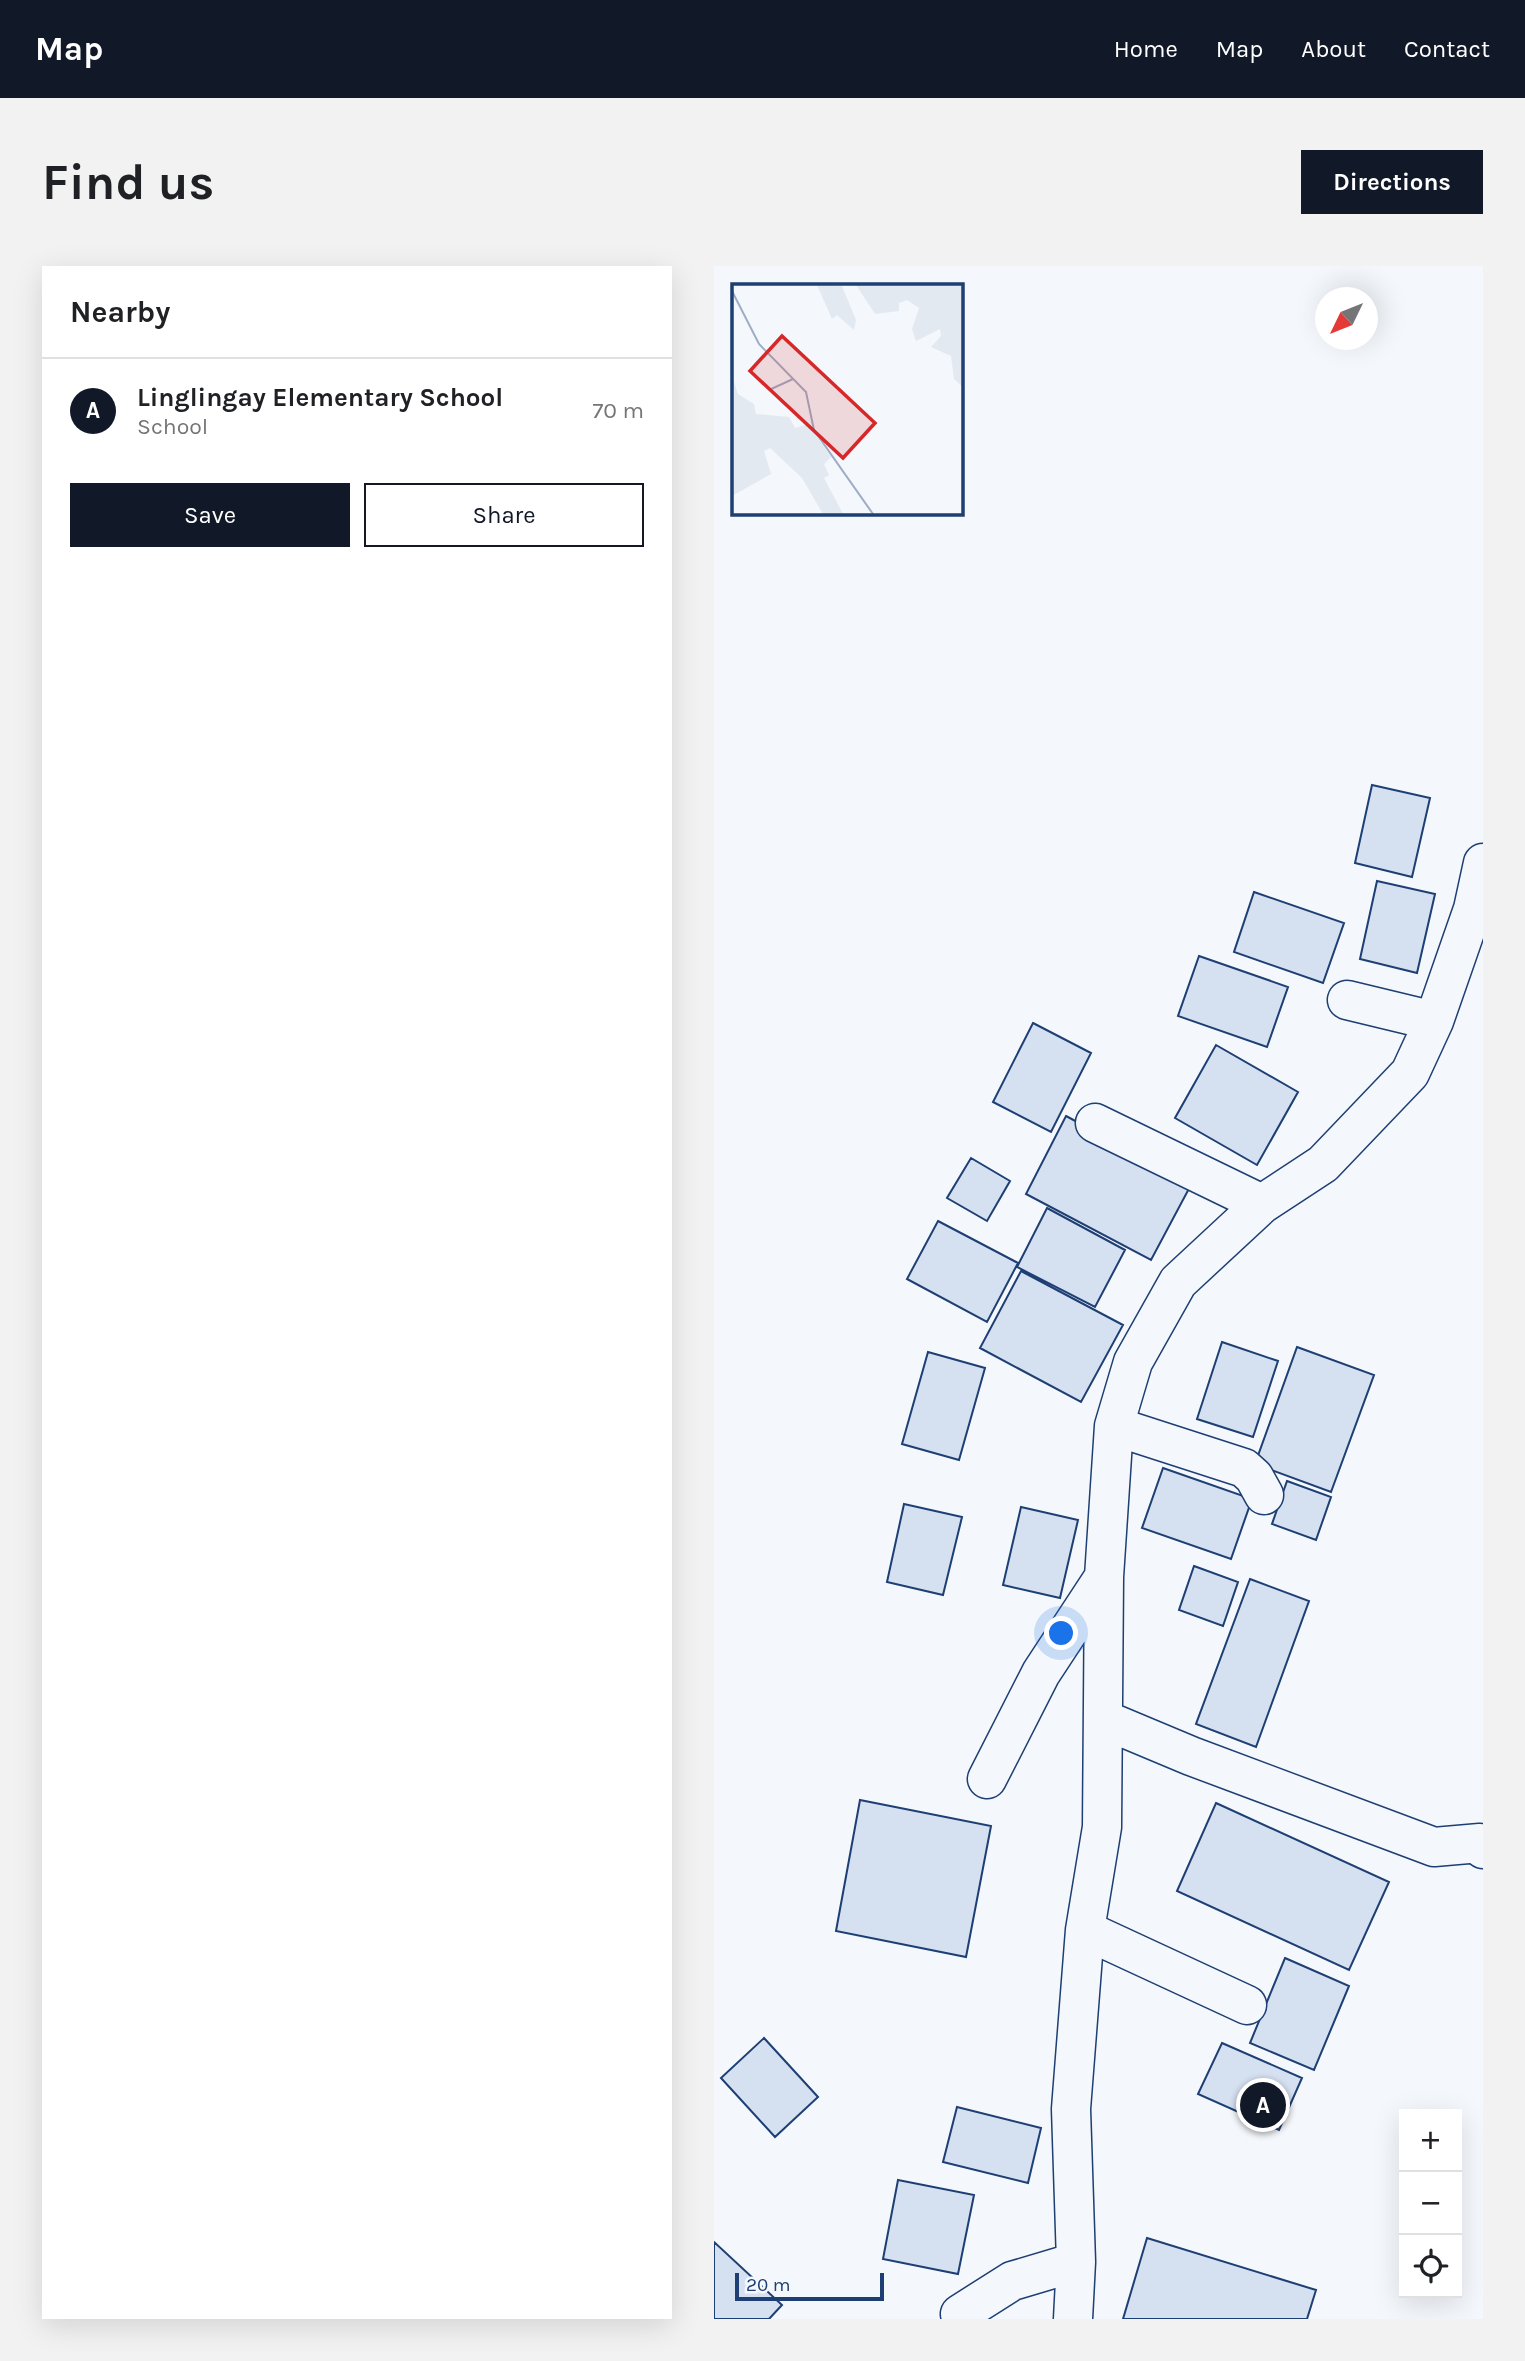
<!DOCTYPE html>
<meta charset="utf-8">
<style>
:root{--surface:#fff;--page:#f2f2f2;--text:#202124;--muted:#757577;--line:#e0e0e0;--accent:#111827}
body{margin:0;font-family:Karla,sans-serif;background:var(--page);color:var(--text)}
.controls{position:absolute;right:21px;bottom:21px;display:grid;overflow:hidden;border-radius:0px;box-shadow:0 7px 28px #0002}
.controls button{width:63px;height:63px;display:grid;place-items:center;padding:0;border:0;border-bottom:2px solid var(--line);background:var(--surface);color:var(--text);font:35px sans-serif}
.compass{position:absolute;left:601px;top:21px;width:63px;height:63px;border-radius:50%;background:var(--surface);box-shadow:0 7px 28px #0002;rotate:227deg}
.scale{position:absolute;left:21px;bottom:18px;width:149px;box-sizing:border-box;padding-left:7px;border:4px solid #1d3f73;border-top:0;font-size:19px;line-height:24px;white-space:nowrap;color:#1d3f73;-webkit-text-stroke:5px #f4f7fb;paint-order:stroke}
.you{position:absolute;left:348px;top:1368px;width:24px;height:24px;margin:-18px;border:5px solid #fff;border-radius:50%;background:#1a73e8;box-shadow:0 0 0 10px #1a73e833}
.badge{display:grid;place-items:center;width:46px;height:46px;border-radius:50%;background:var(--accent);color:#fff;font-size:23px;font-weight:700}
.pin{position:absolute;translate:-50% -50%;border:4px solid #fff;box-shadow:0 2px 7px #0006}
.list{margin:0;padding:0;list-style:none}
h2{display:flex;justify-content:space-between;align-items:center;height:91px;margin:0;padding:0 28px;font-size:30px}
h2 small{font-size:23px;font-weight:400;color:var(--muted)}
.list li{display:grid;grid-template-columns:46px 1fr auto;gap:21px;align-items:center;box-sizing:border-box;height:105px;padding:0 28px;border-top:2px solid var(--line)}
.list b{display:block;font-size:26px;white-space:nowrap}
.list p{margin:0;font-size:23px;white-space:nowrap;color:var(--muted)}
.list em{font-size:23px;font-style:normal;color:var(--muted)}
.actions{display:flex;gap:14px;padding:21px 28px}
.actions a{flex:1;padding:16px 0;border:2px solid var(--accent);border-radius:0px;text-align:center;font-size:24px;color:var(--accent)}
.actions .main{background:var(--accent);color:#fff}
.icon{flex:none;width:38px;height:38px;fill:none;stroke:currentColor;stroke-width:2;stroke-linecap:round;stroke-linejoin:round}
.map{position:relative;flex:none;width:769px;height:2053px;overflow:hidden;border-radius:0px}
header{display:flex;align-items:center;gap:42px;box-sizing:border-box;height:98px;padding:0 35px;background:var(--accent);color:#fff}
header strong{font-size:33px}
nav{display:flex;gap:38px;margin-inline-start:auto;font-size:24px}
.intro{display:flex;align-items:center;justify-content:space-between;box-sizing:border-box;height:168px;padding:0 42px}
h1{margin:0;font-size:49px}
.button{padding:18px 32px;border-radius:0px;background:var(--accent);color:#fff;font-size:24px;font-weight:700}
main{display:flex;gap:42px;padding:0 42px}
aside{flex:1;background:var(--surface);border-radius:0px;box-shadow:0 7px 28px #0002}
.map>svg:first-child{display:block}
.building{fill:#d5e0f0;stroke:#1d3f73;stroke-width:2}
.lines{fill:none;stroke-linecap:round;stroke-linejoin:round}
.minor-casing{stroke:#1d3f73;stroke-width:41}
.minor{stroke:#f4f7fb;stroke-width:38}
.inset-road{fill:none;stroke:#9eadc5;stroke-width:2}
.view{fill:#d62828;fill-opacity:0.15;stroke:#d62828;stroke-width:3.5}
.inset-edge{fill:none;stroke:#1d3f73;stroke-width:3.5}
</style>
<header>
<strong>Map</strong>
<nav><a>Home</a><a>Map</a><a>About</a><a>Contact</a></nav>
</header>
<div class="intro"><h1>Find us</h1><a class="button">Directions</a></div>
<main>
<aside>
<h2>Nearby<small></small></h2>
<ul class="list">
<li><span class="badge">A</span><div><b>Linglingay Elementary School</b><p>School</p></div><em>70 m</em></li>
</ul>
<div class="actions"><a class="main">Save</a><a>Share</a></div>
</aside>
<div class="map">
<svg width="769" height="2053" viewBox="0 0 769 2053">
<rect width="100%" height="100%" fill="#f4f7fb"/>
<path class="building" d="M658,519l58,13 -18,79 -57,-14z
M663,615l58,13 -18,79 -57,-14z
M540,626l90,31 -21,60 -89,-31z
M485,690l89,31 -21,60 -89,-31z
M319,757l58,30 -40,79 -58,-30z
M502,779l82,47 -41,73 -82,-47z
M352,850l126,67 -41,77 -125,-66z
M257,892l39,23 -23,40 -40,-23z
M333,942l78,42 -30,57 -78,-40z
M224,955l80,42 -31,59 -80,-43z
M307,1005l102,54 -42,77 -101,-54z
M508,1076l56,19 -25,76 -56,-18z
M583,1081l77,28 -43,117 -76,-28z
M214,1086l57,16 -26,92 -57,-16z
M449,1202l89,31 -21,60 -89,-31z
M573,1215l44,16 -15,43 -44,-16z
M190,1238l58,13 -19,78 -56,-13z
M307,1241l57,13 -18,78 -57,-13z
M480,1300l44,16 -15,44 -44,-16z
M536,1313l59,22 -53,146 -60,-23z
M146,1534l131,26 -25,131 -130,-26z
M502,1537l173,79 -40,88 -172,-79z
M571,1692l64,28 -35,84 -64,-27z
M50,1772l54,59 -43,40 -54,-59z
M508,1777l80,35 -23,52 -81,-36z
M243,1841l84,21 -13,55 -85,-21z
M184,1914l76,15 -16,79 -75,-15z
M433,1972l169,52 -9,29h-184z
M0,1976l68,63 -13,14h-55z"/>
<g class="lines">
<g class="minor-casing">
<path id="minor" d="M633,734l87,21
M381,857l167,81
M400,1160l130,42 10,9 10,18
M391,1454l86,36 243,91 46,-4 3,6
M273,1513l54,-106 63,-96
M371,1664l162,75
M246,2048l52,-33 64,-19
M359,2053l3,-57 -5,-153 14,-179 17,-103 2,-250 10,-151 19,-64 45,-80 84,-78 61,-40 87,-91 24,-52 39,-112 10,-46"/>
</g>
<use href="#minor" class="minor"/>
</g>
<g transform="translate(18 18)">
<rect width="231" height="231" fill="#f4f7fb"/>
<path d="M85,1l25,1 14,34 -2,10 -17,-15 -5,4zM124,1h107v123l-1,-22 -8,-7 -3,-23 -20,-9 10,-11 -1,-7 -24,12 -4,-12 7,-21 -12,-8 -8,3v8l-24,3zM0,92l6,18 16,10 2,10 33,3 6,11 13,-4 23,33 -7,7 5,11 -5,3 19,36h-20l-21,-36 -32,-30 -6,3 7,23 -39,22z" fill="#e3e9f0"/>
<path class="inset-road" d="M0,7l27,53 47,48 8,38 59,84M37,106l24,-11"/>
<path class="view" d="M50,52l93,87 -32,35 -93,-87z"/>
<rect width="231" height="231" class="inset-edge"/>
</g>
</svg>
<div class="controls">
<button>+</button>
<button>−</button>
<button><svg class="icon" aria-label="locate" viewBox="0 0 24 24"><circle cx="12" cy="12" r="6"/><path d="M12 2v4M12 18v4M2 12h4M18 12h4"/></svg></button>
</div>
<svg class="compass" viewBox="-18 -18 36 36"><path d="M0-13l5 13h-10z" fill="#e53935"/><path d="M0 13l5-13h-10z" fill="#757577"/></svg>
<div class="scale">20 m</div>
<div class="you"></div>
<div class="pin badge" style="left:549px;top:1839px">A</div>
</div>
</main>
